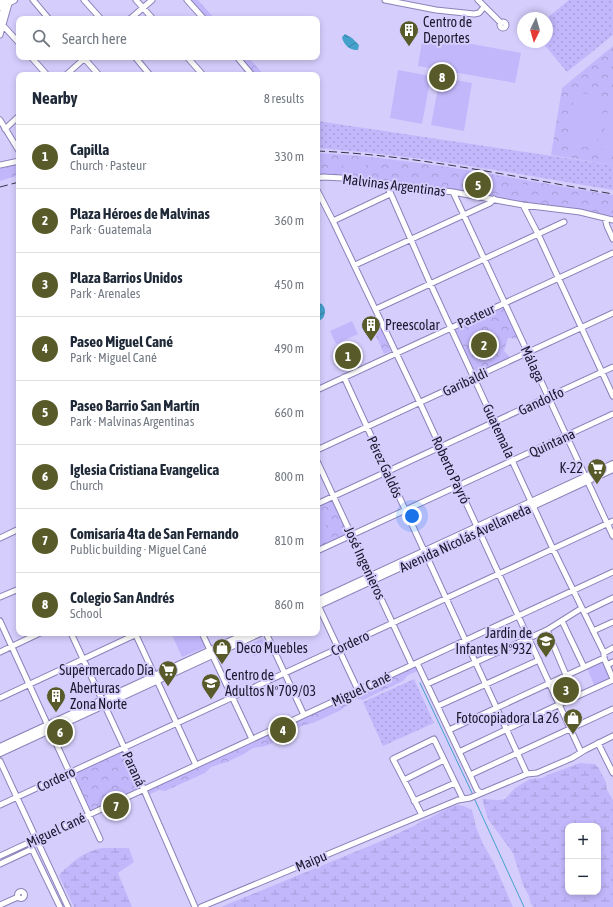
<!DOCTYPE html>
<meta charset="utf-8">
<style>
:root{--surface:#fff;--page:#f6f6f7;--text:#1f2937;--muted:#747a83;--line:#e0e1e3;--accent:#585b29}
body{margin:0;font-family:"Asap Condensed",sans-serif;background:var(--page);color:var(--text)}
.controls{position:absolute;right:12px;bottom:12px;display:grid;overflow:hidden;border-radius:8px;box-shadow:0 2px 6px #0003}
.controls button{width:36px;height:36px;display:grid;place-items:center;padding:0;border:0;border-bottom:1px solid var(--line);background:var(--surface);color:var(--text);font:20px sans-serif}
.compass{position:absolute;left:517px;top:12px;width:36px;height:36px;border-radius:50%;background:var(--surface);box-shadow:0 2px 6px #0003;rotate:185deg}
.you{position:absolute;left:412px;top:516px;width:14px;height:14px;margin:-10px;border:3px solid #fff;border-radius:50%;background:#1a73e8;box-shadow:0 0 0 6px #1a73e833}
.badge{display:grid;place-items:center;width:26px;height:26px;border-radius:50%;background:var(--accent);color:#fff;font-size:13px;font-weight:700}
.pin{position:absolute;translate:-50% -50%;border:2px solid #fff;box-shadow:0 1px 4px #0006}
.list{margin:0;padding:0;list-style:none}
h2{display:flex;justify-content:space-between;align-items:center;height:52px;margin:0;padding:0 16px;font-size:17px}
h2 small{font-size:13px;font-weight:400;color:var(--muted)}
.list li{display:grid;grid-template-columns:26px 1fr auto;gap:12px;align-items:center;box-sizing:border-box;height:64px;padding:0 16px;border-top:1px solid var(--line)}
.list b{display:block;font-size:15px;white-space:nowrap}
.list p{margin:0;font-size:13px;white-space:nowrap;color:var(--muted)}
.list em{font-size:13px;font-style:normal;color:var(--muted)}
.icon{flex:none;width:22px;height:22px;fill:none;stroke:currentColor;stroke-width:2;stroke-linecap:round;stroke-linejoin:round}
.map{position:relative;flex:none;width:613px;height:907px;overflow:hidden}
.search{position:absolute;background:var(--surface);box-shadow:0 2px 6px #0003;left:16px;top:16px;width:304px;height:44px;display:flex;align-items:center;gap:10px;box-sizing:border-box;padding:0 14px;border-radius:8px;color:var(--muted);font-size:15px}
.panel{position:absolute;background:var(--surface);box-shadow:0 2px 6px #0003;left:16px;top:72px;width:304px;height:564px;border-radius:8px}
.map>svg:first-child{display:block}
.grass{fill:url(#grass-dots)}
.wetland{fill:url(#wetland-marsh);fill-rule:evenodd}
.park{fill:url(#park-crowns)}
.pitch{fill:#c2b7fb}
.water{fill:url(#water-waves)}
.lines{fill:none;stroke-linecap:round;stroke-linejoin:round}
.stream{stroke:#44a1cc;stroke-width:1}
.minor-casing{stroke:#8c82b9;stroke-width:7}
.major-casing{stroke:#8c82b9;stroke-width:8}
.minor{stroke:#fff;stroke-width:5}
.major{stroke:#fff;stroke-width:6}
.rail{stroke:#38344d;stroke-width:1;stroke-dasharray:8 4;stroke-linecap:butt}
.labels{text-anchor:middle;stroke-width:4;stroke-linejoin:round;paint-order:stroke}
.poi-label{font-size:14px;fill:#1c182d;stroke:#d5cefd;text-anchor:start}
.street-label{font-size:14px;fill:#1c182d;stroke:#d5cefd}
</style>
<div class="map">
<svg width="613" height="907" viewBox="0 0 613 907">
<defs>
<pattern id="grass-dots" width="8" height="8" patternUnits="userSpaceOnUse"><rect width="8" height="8" fill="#c2b7fb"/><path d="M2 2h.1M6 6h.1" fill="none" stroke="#a69dd7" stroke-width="1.8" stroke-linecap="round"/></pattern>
<pattern id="wetland-marsh" width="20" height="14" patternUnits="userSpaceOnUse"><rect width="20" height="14" fill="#c2b7fb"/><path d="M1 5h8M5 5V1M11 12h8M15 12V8" fill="none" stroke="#a69dd7"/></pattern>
<pattern id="park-crowns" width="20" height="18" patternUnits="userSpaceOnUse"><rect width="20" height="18" fill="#c2b7fb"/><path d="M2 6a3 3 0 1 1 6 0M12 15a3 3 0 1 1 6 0" fill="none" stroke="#a69dd7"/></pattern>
<pattern id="water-waves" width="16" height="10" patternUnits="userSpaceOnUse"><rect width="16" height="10" fill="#44a1cc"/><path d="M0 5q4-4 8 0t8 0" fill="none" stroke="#3882a6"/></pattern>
</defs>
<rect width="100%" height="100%" fill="#d5cefd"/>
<path class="grass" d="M569,0h44v35l-46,37 -25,-30h5v-24z
M317,121l296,44v25c-98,-17 -196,-35 -296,-42z
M414,679l20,44 -51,23 -20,-44z"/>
<path class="wetland" d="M580,763l14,1 4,3 8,15 1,8 6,10v107h-80l-3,-5 -1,-6 -6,-11 -10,-32 -25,-34 -6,-20 17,1 6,-1 10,-11 15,-9 12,-1 8,-4zM568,826h30v66h-30z
M458,805l6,1 8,4 4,17 7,17 10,17 20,46h-292l158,-65 37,-17 5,-4 7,-2 22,-12z
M102,848h27l5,14 -16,11 14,34h-58l-15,-31 1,-2c13,-13 25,-23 42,-26z"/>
<path class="park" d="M188,0h10l17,19h-11z
M613,46v119l-62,-10 11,-67z
M238,57h10l16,18h-10z
M317,153c100,5 198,26 296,42v24l-84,-15 -212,-27z
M19,163v12l-19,6v-13z
M503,306l16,33 -11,-1 -4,13 7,7 -35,16 -21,-45z
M376,317l15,34 -7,3 -15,-34z
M331,500l2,2 15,31 -31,16v-43z
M417,663l3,7 -12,5 -5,6 -40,19 -7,-2 -15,12 -28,13 -12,3 -12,9 -23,11 -13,2 -9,6 -17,8 -16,5 -6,6 -40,18 -6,-1 -13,6 -2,-6z
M571,675l8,19 -17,8 -2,-1 -7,-16v-2z
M123,751l17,38 -49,22 -17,-37z"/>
<path class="pitch" d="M423,35l98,18 -6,30 -97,-17z
M398,70l33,6 -9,48 -32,-6z
M440,77l32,6 -8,48 -33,-6z
M575,92l30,5 -9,52 -30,-6z
M610,99l3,1v51l-12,-2z
M344,159l22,2 -1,11 -22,-1z
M516,182l16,4 -1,7 -17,-3z
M352,321l6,13 -22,10 -6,-13z
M477,330l7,16 -10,4 -7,-15z
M322,517l5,11 -10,4v-13z
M171,633h28l7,14 -24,10z
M262,639l2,2 4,9 -14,6 -5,-11z
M602,661l9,19 -16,7 -8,-19z
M574,687l3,7 -14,6 -3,-7z"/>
<path class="water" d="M345,34l7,4 7,7 -1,5c-8,1 -15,-6 -16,-13z
M317,302c8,2 10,9 6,16l-6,5z"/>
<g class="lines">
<path class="stream" d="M420,683l53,112
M474,798l50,109"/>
<g class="minor-casing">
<path id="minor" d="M33,0l16,19
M84,0l17,19
M136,0l17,19
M187,0l17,19
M385,0l51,10 38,4 5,-1 5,-6
M478,0l23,23
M130,19l22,-19
M0,21l5,-18
M500 25a3 3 0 1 1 6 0a3 3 0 1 1-6 0Z
M0,22l19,21
M0,35l10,-35
M31,57l16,18
M83,57l16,18
M135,57l15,18
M187,57l16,18
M237,57l15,18
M66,75l20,-18
M0,120l19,31
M5,129l14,-13
M0,165l19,-4
M317,178l6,-1 19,1 111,14 70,13 57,7 33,8
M386,183l44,100 123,266 51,104v5l9,21
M317,190l16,31 87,182 161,349
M453,192l160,344
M523,205l15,29 75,162
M605,218l2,8 6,13
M333,221l57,-27
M355,265l135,-62 4,-4
M376,309l188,-87
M344,377l183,397
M317,390l296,-137
M317,450l296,-137
M317,461l95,204
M317,504l296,-137
M0,538l19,-9
M317,551l296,-137
M0,597l19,-8
M317,603l41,87
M584,612l29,-14
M0,621l100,218
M562,621l22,46
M547,630l19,45
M593,631l20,-9
M71,633l73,157 51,117
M135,633l61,132
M202,633l50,106
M266,633l38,82
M0,652l40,-19
M604,653l9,-5
M417,663l53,112 7,15 4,3
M607,665l6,-3
M427,684l120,-54 35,-22
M0,698l139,-65
M438,706l101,-46
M449,730l155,-72
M598,743l15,30
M459,752l101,-48 53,-24
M0,761l68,146
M470,775l143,-66
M404,780l40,-20
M414,801l41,-18
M0,805l613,-284
M422,815l-29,-56 41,-20 29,60
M0,856l613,-284
M0,864l32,-15 28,58
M17.5 895a3.5 3.5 0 1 1 7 0a3.5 3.5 0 1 1-7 0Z
M0,905l18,-8
M201,907l257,-107 12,-2 57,-24 10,-1 35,-15 13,-8 28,-14"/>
</g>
<g class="major-casing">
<path id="major" d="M0,2l4,-2
M0,7l14,-7
M317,601l296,-137
M317,606l296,-137
M0,747l248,-114
M0,753l260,-120"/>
</g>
<use href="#minor" class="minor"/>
<use href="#major" class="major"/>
<path class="rail" d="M317,151c99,4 198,26 296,43
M0,187l19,-5"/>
</g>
<defs>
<g id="building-pin" transform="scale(1)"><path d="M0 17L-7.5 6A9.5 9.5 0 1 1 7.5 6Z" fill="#585b29" stroke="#d5cefd"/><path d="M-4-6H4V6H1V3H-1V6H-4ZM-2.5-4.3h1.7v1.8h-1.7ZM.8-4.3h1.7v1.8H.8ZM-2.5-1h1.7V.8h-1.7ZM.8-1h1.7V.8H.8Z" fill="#fff"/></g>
<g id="supermarket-pin" transform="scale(1)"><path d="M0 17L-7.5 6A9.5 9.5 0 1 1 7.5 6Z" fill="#585b29" stroke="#d5cefd"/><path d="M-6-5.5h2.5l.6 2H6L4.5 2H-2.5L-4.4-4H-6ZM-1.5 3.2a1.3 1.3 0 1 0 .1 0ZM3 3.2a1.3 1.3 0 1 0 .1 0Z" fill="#fff"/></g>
<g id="school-pin" transform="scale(1)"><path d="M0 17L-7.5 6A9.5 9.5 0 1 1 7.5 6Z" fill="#585b29" stroke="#d5cefd"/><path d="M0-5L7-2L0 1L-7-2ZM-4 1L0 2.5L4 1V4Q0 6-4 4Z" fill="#fff"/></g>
<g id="shop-pin" transform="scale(1)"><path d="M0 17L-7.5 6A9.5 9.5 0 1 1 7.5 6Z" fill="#585b29" stroke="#d5cefd"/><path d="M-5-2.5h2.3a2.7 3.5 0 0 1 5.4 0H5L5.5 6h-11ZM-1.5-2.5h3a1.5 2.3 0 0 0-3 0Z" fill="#fff"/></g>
</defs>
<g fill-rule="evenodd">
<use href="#building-pin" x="409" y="30"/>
<use href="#building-pin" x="371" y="325"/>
<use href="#supermarket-pin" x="597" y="468"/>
<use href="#school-pin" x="546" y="641"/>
<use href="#shop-pin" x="222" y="648"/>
<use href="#supermarket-pin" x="168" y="670"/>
<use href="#school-pin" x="211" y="683"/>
<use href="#building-pin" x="56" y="696"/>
<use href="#shop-pin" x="573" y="718"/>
</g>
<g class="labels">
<g class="poi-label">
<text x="423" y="27">Centro de<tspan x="423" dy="16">Deportes</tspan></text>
<text x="385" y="330">Preescolar</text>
<text x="583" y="473" text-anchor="end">K-22</text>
<text x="532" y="638" text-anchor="end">Jardín de<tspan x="532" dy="16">Infantes Nº932</tspan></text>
<text x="236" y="653">Deco Muebles</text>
<text x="154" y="675" text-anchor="end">Supermercado Día</text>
<text x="225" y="680">Centro de<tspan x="225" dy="16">Adultos Nº709/03</tspan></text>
<text x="70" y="693">Aberturas<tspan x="70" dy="16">Zona Norte</tspan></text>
<text x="559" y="723" text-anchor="end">Fotocopiadora La 26</text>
</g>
<g class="street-label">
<text transform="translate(394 185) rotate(7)" y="5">Malvinas Argentinas</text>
<text transform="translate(476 316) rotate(-25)" y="5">Pasteur</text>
<text transform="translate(533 364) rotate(65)" y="5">Málaga</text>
<text transform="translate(465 382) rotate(-25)" y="5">Garibaldi</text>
<text transform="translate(541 401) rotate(-25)" y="5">Gandolfo</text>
<text transform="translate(499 431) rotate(65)" y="5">Guatemala</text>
<text transform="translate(552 443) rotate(-25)" y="5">Quintana</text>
<text transform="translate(385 467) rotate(65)" y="5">Pérez Galdós</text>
<text transform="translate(451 470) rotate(65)" y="5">Roberto Payró</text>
<text transform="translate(465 538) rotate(-25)" y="5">Avenida Nicolás Avellaneda</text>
<text transform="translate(365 563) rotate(65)" y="5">José Ingenieros</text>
<text transform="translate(350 643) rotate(-25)" y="5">Cordero</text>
<text transform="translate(361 689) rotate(-25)" y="5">Miguel Cané</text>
<text transform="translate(134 769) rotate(65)" y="5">Paraná</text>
<text transform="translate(56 779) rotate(-25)" y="5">Cordero</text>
<text transform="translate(56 830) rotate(-25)" y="5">Miguel Cané</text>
<text transform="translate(311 861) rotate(-23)" y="5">Maipu</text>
</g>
</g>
</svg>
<div class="controls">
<button>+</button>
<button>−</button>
</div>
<svg class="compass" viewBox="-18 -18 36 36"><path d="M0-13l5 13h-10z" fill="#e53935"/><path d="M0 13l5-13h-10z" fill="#747a83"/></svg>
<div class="you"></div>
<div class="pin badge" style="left:348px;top:356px">1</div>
<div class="pin badge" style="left:484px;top:345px">2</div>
<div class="pin badge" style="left:566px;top:690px">3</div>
<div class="pin badge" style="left:283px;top:730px">4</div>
<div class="pin badge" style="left:478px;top:185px">5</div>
<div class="pin badge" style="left:60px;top:732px">6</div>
<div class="pin badge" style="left:116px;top:806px">7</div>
<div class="pin badge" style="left:442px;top:77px">8</div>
<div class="search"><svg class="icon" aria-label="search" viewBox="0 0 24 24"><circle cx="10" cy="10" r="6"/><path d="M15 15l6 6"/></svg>Search here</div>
<section class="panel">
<h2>Nearby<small>8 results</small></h2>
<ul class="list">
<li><span class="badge">1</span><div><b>Capilla</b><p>Church · Pasteur</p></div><em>330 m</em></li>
<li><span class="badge">2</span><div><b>Plaza Héroes de Malvinas</b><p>Park · Guatemala</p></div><em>360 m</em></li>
<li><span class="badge">3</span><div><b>Plaza Barrios Unidos</b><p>Park · Arenales</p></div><em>450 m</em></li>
<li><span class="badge">4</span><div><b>Paseo Miguel Cané</b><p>Park · Miguel Cané</p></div><em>490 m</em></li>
<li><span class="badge">5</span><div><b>Paseo Barrio San Martín</b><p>Park · Malvinas Argentinas</p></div><em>660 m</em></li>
<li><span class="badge">6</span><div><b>Iglesia Cristiana Evangelica</b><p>Church</p></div><em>800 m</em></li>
<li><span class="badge">7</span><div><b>Comisaría 4ta de San Fernando</b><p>Public building · Miguel Cané</p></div><em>810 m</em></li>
<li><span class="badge">8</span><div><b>Colegio San Andrés</b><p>School</p></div><em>860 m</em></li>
</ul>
</section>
</div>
